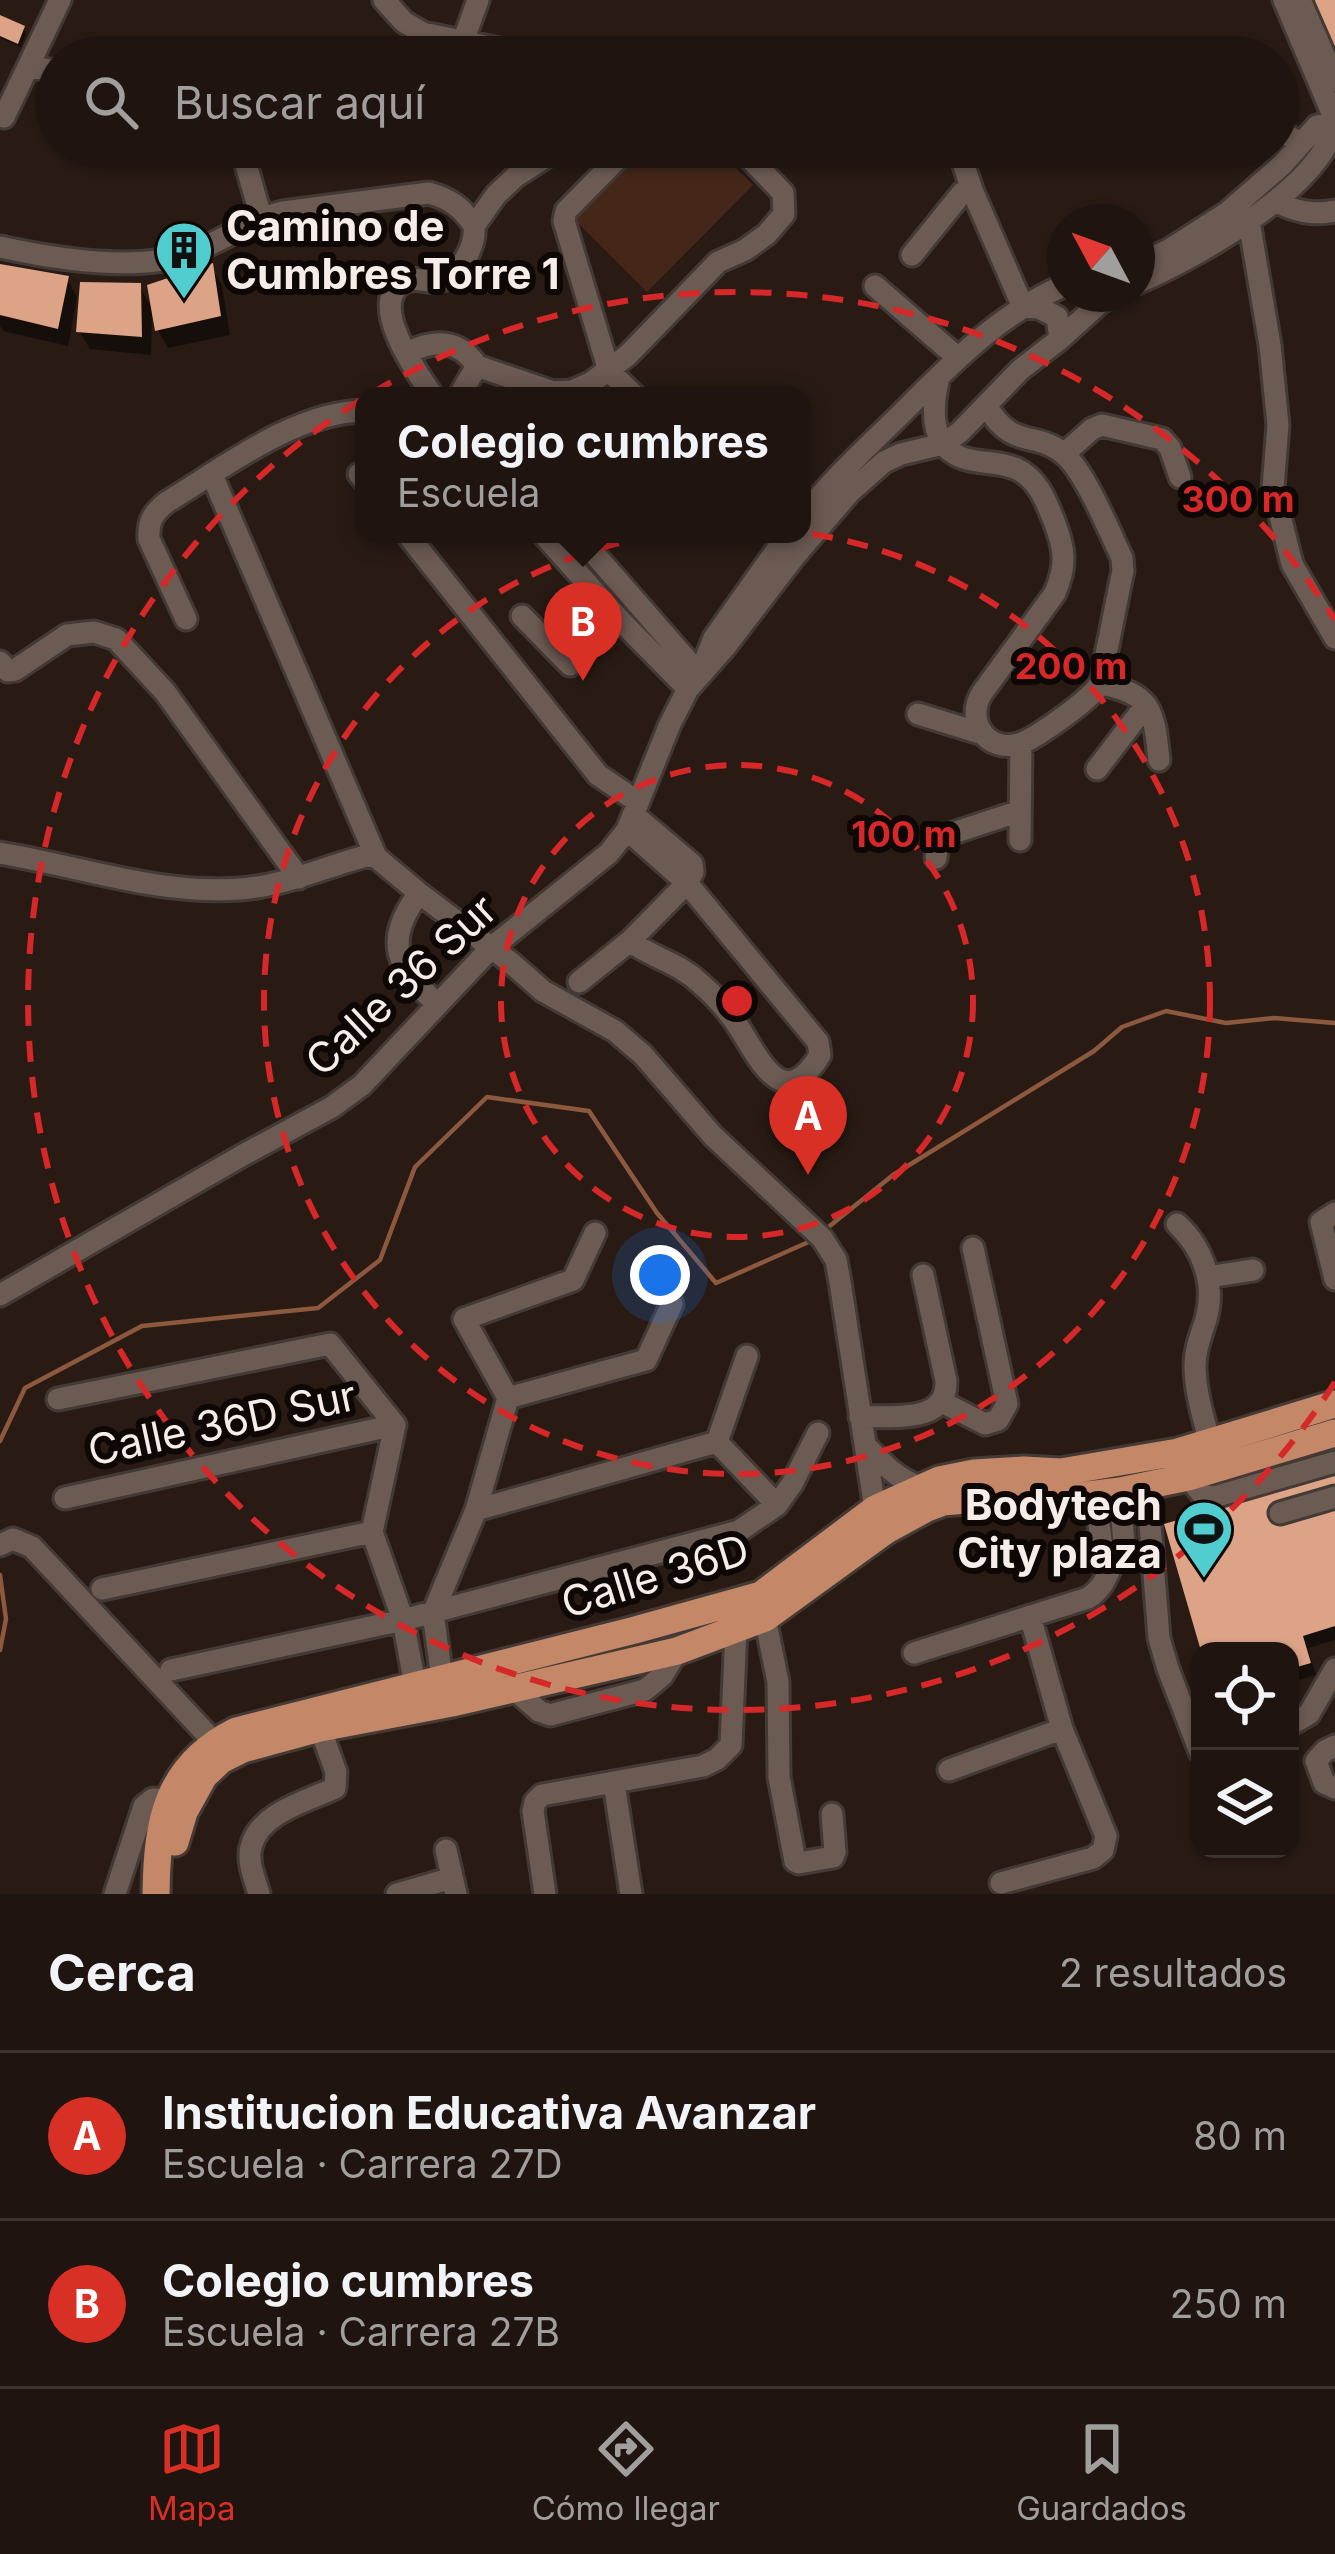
<!DOCTYPE html>
<html lang="es">
<meta charset="utf-8">
<style>
:root{--surface:#1f140f;--page:#271d18;--text:#f1f3f6;--muted:#a19e9e;--line:#3c332f;--accent:#d93025}
body{margin:0;font-family:Inter,sans-serif;background:var(--page);color:var(--text)}
.controls{position:absolute;right:36px;bottom:36px;display:grid;overflow:hidden;border-radius:24px;box-shadow:0 3px 9px #0004}
.controls button{width:108px;height:108px;display:grid;place-items:center;padding:0;border:0;border-bottom:3px solid var(--line);background:var(--surface);color:var(--text);font:60px sans-serif}
.compass{position:absolute;left:1047px;top:204px;width:108px;height:108px;border-radius:50%;background:var(--surface);box-shadow:0 3px 9px #0004;rotate:311deg}
.you{position:absolute;left:660px;top:1275px;width:42px;height:42px;margin:-30px;border:9px solid #fff;border-radius:50%;background:#1a73e8;box-shadow:0 0 0 18px #1a73e833}
.badge{display:grid;place-items:center;width:78px;height:78px;border-radius:50%;background:var(--accent);color:#fff;font-size:39px;font-weight:700}
.pin{position:absolute;translate:-50% -99px;filter:drop-shadow(0 3px 6px #0008)}
.pin::after{content:'';position:absolute;top:63px;width:42px;height:36px;background:inherit;clip-path:polygon(0 0,100% 0,50% 100%)}
.popup{position:absolute;left:355px;top:387px;width:456px;height:156px;box-sizing:border-box;display:grid;place-content:center;border-radius:24px;background:var(--surface);filter:drop-shadow(0 3px 9px #0005);font-size:39px;white-space:nowrap;color:var(--muted)}
.popup b{font-size:45px;color:var(--text)}
.popup::after{content:'';position:absolute;left:50%;top:100%;margin-left:-24px;border:24px solid transparent;border-top-color:var(--surface)}
.list{margin:0;padding:0;list-style:none}
h2{display:flex;justify-content:space-between;align-items:center;height:156px;margin:0;padding:0 48px;font-size:51px}
h2 small{font-size:39px;font-weight:400;color:var(--muted)}
.list li{display:grid;grid-template-columns:78px 1fr auto;gap:36px;align-items:center;box-sizing:border-box;height:168px;padding:0 48px;border-top:3px solid var(--line)}
.list b{display:block;font-size:45px;white-space:nowrap}
.list p{margin:0;font-size:39px;white-space:nowrap;color:var(--muted)}
.list em{font-size:39px;font-style:normal;color:var(--muted)}
.icon{flex:none;width:66px;height:66px;fill:none;stroke:currentColor;stroke-width:2;stroke-linecap:round;stroke-linejoin:round}
.map{position:relative;flex:none;width:1335px;height:1894px;overflow:hidden}
.search{position:absolute;background:var(--surface);box-shadow:0 3px 9px #0004;left:36px;right:36px;top:36px;height:132px;display:flex;align-items:center;gap:30px;box-sizing:border-box;padding:0 42px;border-radius:66px;color:var(--muted);font-size:45px}
.sheet{height:492px;background:var(--surface)}
nav{display:flex;justify-content:space-around;align-items:center;box-sizing:border-box;height:168px;border-top:3px solid var(--line);background:var(--surface);font-size:33px;color:var(--muted)}
nav a{display:grid;justify-items:center;gap:6px}
nav .on{color:var(--accent)}
.map>svg:first-child{display:block}
.green{fill:#442718}
.shadow{fill:#0007}
.lines{fill:none;stroke-linecap:round;stroke-linejoin:round}
.stream{stroke:#8c583e;stroke-width:4.5}
.building{fill:#dca387}
.minor-casing{stroke:#433935;stroke-width:27}
.major-casing{stroke:#433935;stroke-width:33}
.minor{stroke:#6c5b53;stroke-width:21}
.major{stroke:#c48768;stroke-width:27}
.ring{fill:none;stroke:#d62828;stroke-width:6;stroke-dasharray:21 15}
.labels{text-anchor:middle;stroke-width:12;stroke-linejoin:round;paint-order:stroke}
.poi-label{font-size:42px;font-weight:bold;fill:#f6ece8;stroke:#0d0705;text-anchor:start}
.street-label{font-size:42px;fill:#f6ece8;stroke:#0d0705}
.centre{fill:#d62828;stroke:#0d0705;stroke-width:6}
.ring-label{font-size:36px;text-anchor:middle;font-weight:bold;fill:#d62828;stroke:#0d0705;stroke-width:12;stroke-linejoin:round;paint-order:stroke}
</style>
<div class="map">
<svg width="1335" height="1894" viewBox="0 0 1335 1894">
<rect width="100%" height="100%" fill="#291b14"/>
<path class="green" d="M648,147h67l38,38 -106,107 -72,-72z"/>
<path class="shadow" d="M0,19l23,9 3,5 -5,14 -21,-9z
M211,267l11,18 8,50 -62,13 -10,-18z
M0,279h67l10,18 -9,49 -65,-15 -3,-5z
M139,286l13,22 -1,47 -61,-6 -11,-18z
M1335,1477v163l-27,8 8,27 -23,7 8,30 -11,3v-64h-86z"/>
<g class="lines">
<path class="stream" d="M826,1229l67,-54 201,-124 28,-24 44,-16 60,12 48,-5 61,5
M0,1441l25,-53 117,-62 176,-18 62,-48 35,-93 72,-70 102,14 68,102 59,70 97,-43
M0,1575l6,44 -6,31"/>
</g>
<path class="building" d="M1304,0h31v68z
M0,15l25,11 -7,18 -18,-8z
M213,263l8,53 -66,15 -8,-46z
M0,264l69,12 -11,53 -58,-14z
M80,282l61,1 1,54 -66,-5z
M1335,1474v152l-32,10 8,27 -21,6v-18h-89l-37,-127z"/>
<g class="lines">
<g class="minor-casing">
<path id="minor" d="M384,0l20,22 19,11 114,24
M1284,0l51,120
M1300,0l35,80
M464,39l14,-39
M30,67l27,4
M4,117l56,-117
M1278,129l23,15
M241,147l20,70
M629,147l-63,64 -2,10 45,150 26,25
M958,147l14,43
M1275,201c21,11 37,14 60,10
M1249,221l21,124 8,80 -5,63 19,76 43,74
M474,226l22,-31 19,-18 46,-30
M0,247c55,12 135,25 188,7 34,-12 61,-34 95,-42l146,-19c21,6 33,14 45,33
M912,255l50,-62 10,-3 51,117 16,1 18,9 3,22
M1137,264l30,-13 61,-39 54,-47 35,-39 18,-4
M1137,283c57,-24 184,-95 198,-159
M875,286l83,72
M407,353c27,-14 52,-14 70,13l-15,25 1,5
M477,366l76,26 19,-1 20,-9 36,-27 90,-93 27,-12 22,-16 17,-20 -1,-21 -44,-46
M939,377c-7,29 -11,68 24,81 17,6 37,3 54,11 21,10 29,32 37,52 11,29 13,43 1,72l-73,100c-17,27 4,60 37,51 16,-5 76,-47 82,-62 3,-8 4,-19 5,-28 6,-28 11,-56 17,-83l-1,-13c-13,-27 -36,-84 -57,-103 -29,-26 -52,-3 -79,-50
M433,396c-16,-23 -69,-97 -27,-115 12,-5 24,4 37,-1 19,-8 33,-35 31,-54
M1064,454l28,-25 10,-4 60,14 8,9 10,29
M359,474l5,6
M212,475l164,382
M802,517c29,-36 63,-68 96,-100 51,-51 100,-103 167,-132
M407,534l191,241 40,27
M543,534l74,83 71,72
M577,534l122,140
M522,616l48,49 47,-48
M186,619l-37,-80c-1,-18 4,-26 18,-37 58,-35 128,-90 197,-91
M0,662l8,9 7,-1 52,-35 27,-3 22,7 49,53 134,186
M704,663l10,-25 74,-104
M1101,684c52,10 53,28 58,76
M918,714l62,19
M1097,769l49,-64
M627,830l60,53 131,159 2,13c-37,61 -61,3 -82,-29 -10,-15 -23,-30 -37,-42 -23,-22 -47,-25 -71,-43
M1020,840l1,-97
M0,853c79,13 159,42 240,36 44,-3 84,-22 126,-33l10,1 43,36 91,69 33,29 72,40 28,24 70,81 109,102 14,22 4,22 35,227
M936,858l2,-16 6,-6 76,-25
M419,893c-36,49 -23,73 18,111
M579,982l51,-41 57,-58 6,-11 -1,-8 -58,-49
M1335,1213l-14,9 14,57
M1177,1224c26,24 39,60 29,95 -5,16 -11,30 -11,46 0,26 8,51 14,75
M1208,1277l45,-7
M0,1295l243,-140 89,-48 30,-22 129,-137 118,-95 18,-23 43,-106 18,-35 37,-42 69,-90 55,-64 35,-31 17,-8 42,-10 17,-12 60,-62 40,-31 41,-37 13,-8
M508,1398l138,-38 26,-56
M58,1399l272,-55 65,81 -23,107 31,88 12,65
M942,1402l43,22 13,-4 9,-16 -34,-156
M860,1417c32,-2 87,8 86,-36l-23,-106
M717,1442l30,-86
M866,1446c17,18 31,33 54,41
M1182,1464l6,13 15,18 11,2 121,-35
M1147,1486l12,152 9,31 32,83
M1095,1495l7,52 11,10
M65,1498l330,-73
M476,1510l241,-68 60,63
M1280,1513l55,-16
M0,1545l13,-6 19,8 182,195
M102,1589l270,-57
M765,1618l13,64 1,95 16,84 4,2 34,-6 2,-5 -3,-38
M914,1653l174,-55c22,-13 20,-36 36,-53l-4,-54
M171,1670l232,-50 336,-89 38,-26 15,-21 26,-51
M442,1678l-9,-65 43,-103 32,-112 -44,-79 109,-39 22,-47
M515,1690l24,21 11,4 95,-25 17,-14 15,-25
M1290,1725l19,-11 26,-45
M1335,1746l-10,5 -9,10 8,22 11,5
M949,1770l113,-41
M614,1783l17,111
M446,1850l10,44
M1001,1883l92,-25 10,-8 3,-14 -44,-107 -32,-113
M115,1894l29,-88 9,-7 15,1
M259,1894c-4,-15 -12,-32 -8,-47 8,-34 56,-46 84,-59l1,-16 -16,-44
M397,1894l55,-16
M545,1894l-12,-83 2,-9 7,-7 161,-29 14,-7 14,-14 5,-116"/>
</g>
<g class="major-casing">
<path id="major" d="M175,1842l9,-30 20,-36 17,-16 22,-11 77,-21 132,-25 225,-52 88,-33 120,-87 42,-23 16,-6 81,-7 56,1 40,-5 68,-14 147,-44
M156,1894c1,-72 10,-128 80,-163l399,-101 126,-35 114,-86 64,-29 35,-7 50,-3 37,2 117,-20 157,-48"/>
</g>
<use href="#minor" class="minor"/>
<use href="#major" class="major"/>
</g>
<g class="ring">
<circle cx="737" cy="1001" r="236"/>
<circle cx="737" cy="1001" r="473"/>
<path d="M1335 1382A709 709 0 1 1 1335 620"/>
</g>
<defs>
<g id="building-pin" transform="scale(3)"><path d="M0 17L-7.5 6A9.5 9.5 0 1 1 7.5 6Z" fill="#52cdcf" stroke="#0d0705"/><path d="M-4-6H4V6H1V3H-1V6H-4ZM-2.5-4.3h1.7v1.8h-1.7ZM.8-4.3h1.7v1.8H.8ZM-2.5-1h1.7V.8h-1.7ZM.8-1h1.7V.8H.8Z" fill="#111"/></g>
<g id="stadium-pin" transform="scale(3)"><path d="M0 17L-7.5 6A9.5 9.5 0 1 1 7.5 6Z" fill="#52cdcf" stroke="#0d0705"/><path d="M0-5a6.5 5 0 1 0 0 10a6.5 5 0 1 0 0-10ZM-3.5-1.8h7v3.6h-7Z" fill="#111"/></g>
</defs>
<g fill-rule="evenodd">
<use href="#building-pin" x="184" y="250"/>
<use href="#stadium-pin" x="1204" y="1529"/>
</g>
<g class="labels">
<g class="poi-label">
<text x="226" y="241">Camino de<tspan x="226" dy="48">Cumbres Torre 1</tspan></text>
<text x="1162" y="1520" text-anchor="end">Bodytech<tspan x="1162" dy="48">City plaza</tspan></text>
</g>
<g class="street-label">
<text transform="translate(401 985) rotate(-43)" y="15">Calle 36 Sur</text>
<text transform="translate(222 1423) rotate(-12)" y="15">Calle 36D Sur</text>
<text transform="translate(655 1576) rotate(-17)" y="15">Calle 36D</text>
</g>
</g>
<circle cx="737" cy="1001" r="18" class="centre"/>
<g class="ring-label">
<text x="1238" y="512">300 m</text>
<text x="1071" y="679">200 m</text>
<text x="904" y="847">100 m</text>
</g>
</svg>
<div class="controls">
<button><svg class="icon" aria-label="locate" viewBox="0 0 24 24"><circle cx="12" cy="12" r="6"/><path d="M12 2v4M12 18v4M2 12h4M18 12h4"/></svg></button>
<button><svg class="icon" aria-label="layers" viewBox="0 0 24 24"><path d="M12 4l9 5-9 5-9-5zM3 14l9 5 9-5"/></svg></button>
</div>
<svg class="compass" viewBox="-18 -18 36 36"><path d="M0-13l5 13h-10z" fill="#e53935"/><path d="M0 13l5-13h-10z" fill="#a19e9e"/></svg>
<div class="you"></div>
<div class="pin badge" style="left:808px;top:1175px">A</div>
<div class="pin badge" style="left:583px;top:681px">B</div>
<div class="popup"><b>Colegio cumbres</b>Escuela</div>
<div class="search"><svg class="icon" aria-label="search" viewBox="0 0 24 24"><circle cx="10" cy="10" r="6"/><path d="M15 15l6 6"/></svg>Buscar aquí</div>
</div>
<section class="sheet">
<h2>Cerca<small>2 resultados</small></h2>
<ul class="list">
<li><span class="badge">A</span><div><b>Institucion Educativa Avanzar</b><p>Escuela · Carrera 27D</p></div><em>80 m</em></li>
<li><span class="badge">B</span><div><b>Colegio cumbres</b><p>Escuela · Carrera 27B</p></div><em>250 m</em></li>
</ul>
</section>
<nav>
<a class="on"><svg class="icon" aria-label="map" viewBox="0 0 24 24"><path d="M3 6l6-2 6 2 6-2v14l-6 2-6-2-6 2zM9 4v14M15 6v14"/></svg>Mapa</a>
<a><svg class="icon" aria-label="directions" viewBox="0 0 24 24"><path d="M12 3l9 9-9 9-9-9zM9 14v-3h6M13 9l2 2-2 2"/></svg>Cómo llegar</a>
<a><svg class="icon" aria-label="saved" viewBox="0 0 24 24"><path d="M7 4h10v16l-5-4-5 4z"/></svg>Guardados</a>
</nav>
